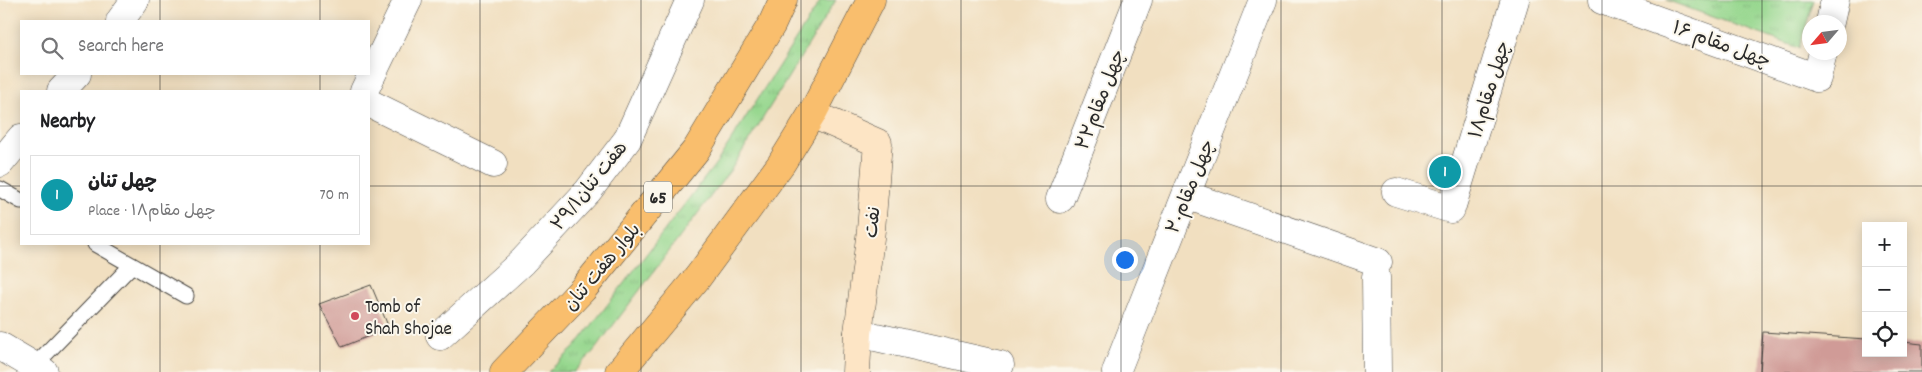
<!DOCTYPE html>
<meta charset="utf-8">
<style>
:root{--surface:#fff;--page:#f2f2f2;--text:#202124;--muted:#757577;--line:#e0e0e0;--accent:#0f766e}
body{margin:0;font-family:Dekko,"Playpen Sans Arabic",sans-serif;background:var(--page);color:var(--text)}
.controls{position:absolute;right:15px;bottom:15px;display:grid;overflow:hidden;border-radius:0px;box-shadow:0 2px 12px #0003}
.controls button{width:45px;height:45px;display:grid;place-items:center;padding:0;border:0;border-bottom:1px solid var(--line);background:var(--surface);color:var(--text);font:25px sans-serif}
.compass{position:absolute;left:1802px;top:15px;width:45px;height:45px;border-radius:50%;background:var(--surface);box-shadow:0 2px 12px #0003;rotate:242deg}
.you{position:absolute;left:1124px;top:259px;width:18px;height:18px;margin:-12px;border:4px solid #fff;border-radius:50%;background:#1a73e8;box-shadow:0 0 0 8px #1a73e833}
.badge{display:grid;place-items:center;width:32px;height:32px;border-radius:50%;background:var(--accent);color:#fff;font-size:16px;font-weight:700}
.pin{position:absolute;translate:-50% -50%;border:2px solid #fff;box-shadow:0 1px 5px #0006}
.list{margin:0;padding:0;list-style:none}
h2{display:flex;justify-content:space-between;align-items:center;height:65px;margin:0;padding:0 20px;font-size:21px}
h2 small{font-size:16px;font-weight:400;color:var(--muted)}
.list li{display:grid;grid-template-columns:32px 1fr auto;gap:15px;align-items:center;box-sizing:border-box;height:80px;margin:0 10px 10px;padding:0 10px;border:1px solid var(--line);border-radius:0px}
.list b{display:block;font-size:19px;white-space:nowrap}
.list p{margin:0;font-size:16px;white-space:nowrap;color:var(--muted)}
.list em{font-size:16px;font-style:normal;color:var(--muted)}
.icon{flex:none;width:28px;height:28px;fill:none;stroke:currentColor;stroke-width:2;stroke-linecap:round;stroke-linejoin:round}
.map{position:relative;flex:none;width:1922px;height:372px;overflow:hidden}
.search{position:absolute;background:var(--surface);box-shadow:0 2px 12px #0003;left:20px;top:20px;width:350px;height:55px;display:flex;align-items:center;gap:12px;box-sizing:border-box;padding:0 18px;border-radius:0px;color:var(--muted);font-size:19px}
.panel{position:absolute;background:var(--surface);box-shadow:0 2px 12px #0003;left:20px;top:90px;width:350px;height:155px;border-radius:0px}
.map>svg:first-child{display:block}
.grass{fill:url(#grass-tufts);stroke:#60815c}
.building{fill:#d09b97}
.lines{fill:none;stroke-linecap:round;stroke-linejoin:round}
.lane-casing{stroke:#494641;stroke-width:17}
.street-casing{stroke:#494641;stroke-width:29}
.secondary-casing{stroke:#494641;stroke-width:29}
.primary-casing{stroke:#494641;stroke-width:29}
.lane{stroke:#fff;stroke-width:15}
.street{stroke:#fff;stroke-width:28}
.secondary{stroke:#fde5c5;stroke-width:28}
.primary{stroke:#f9be6d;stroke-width:28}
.grid{fill:none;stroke:#2b2b2b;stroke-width:1;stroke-opacity:0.55}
.poi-dot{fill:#d1495b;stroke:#fbf7ec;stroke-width:2}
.labels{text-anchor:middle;stroke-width:4;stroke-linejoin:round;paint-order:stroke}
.shield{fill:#fbf7ec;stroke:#696865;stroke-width:1}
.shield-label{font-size:18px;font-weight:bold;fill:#2b2b2b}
.street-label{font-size:19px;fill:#2b2b2b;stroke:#fbf7ec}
.poi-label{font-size:19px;fill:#2b2b2b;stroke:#fbf7ec;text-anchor:start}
</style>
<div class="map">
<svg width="1922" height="372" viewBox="0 0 1922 372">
<defs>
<pattern id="grass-tufts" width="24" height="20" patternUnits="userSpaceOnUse" patternTransform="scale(1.25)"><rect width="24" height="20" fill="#96d78e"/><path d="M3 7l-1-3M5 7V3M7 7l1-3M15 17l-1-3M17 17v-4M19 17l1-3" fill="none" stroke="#81b97b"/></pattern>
</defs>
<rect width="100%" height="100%" fill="#fbf7ec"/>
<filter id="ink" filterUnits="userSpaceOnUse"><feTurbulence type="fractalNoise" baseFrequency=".02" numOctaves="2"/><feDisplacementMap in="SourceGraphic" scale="10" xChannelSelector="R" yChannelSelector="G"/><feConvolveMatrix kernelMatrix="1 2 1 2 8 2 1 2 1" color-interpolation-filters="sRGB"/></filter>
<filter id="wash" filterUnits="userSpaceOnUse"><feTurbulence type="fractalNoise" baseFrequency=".0096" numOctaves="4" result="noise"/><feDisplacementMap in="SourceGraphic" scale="20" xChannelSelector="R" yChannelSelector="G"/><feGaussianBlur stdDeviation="1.12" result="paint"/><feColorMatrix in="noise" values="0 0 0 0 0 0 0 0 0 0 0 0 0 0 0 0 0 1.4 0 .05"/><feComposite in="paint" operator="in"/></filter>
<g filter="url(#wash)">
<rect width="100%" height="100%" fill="#f1dfc0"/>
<path class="grass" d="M821,0h15l-104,168 -139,184 -19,20h-26l27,-25 142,-185z
M1666,0h148l-15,48z"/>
<g id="blocks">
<path class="building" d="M371,285l18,43 -47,19 -23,-43z
M1763,332l103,7v14h37v-11l19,2v28h-162z"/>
</g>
</g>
<g filter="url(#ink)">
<use href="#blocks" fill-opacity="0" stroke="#494641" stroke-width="1"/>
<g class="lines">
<g class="lane-casing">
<path id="lane" d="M0,189l21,12
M95,244l91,52
M34,366l98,-101"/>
</g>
<g class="street-casing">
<path id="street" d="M1602,0l215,78 6,-26
M120,21l15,-21
M1830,22l5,-22
M61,91l16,-17
M364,91l44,-91
M369,103l124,61
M0,163l21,-25
M1396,192l55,17 64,-209
M1186,195l192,67
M1060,199l78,-199
M1376,277l1,95
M858,333l142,32
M440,336l82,-74 66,-71 39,-51 63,-140
M0,346l44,26
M1116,372l147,-372"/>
</g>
<g class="secondary-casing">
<path id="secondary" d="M812,114l66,29 -7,87 -13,103 -2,39"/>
</g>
<g class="primary-casing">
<path id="primary" d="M504,372l79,-83 113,-139 76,-126 11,-24
M619,372l79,-95 83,-113 31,-50 59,-114"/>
</g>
<use href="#lane" class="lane"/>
<use href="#street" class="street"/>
<use href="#secondary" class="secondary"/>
<use href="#primary" class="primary"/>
</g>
</g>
<path class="grid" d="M160,0v21M320,0v21M480,0v372M641,0v372M801,0v372M961,0v372M1121,0v372M1281,0v372M1442,0v372M1602,0v372M1762,0v372M160,74v17M320,74v17M0,186h21M369,186h1553M160,244v128M320,244v128"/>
<circle class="poi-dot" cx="355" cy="316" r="5"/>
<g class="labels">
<rect class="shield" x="644" y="181.5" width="28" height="31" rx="4"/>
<g class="shield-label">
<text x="658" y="203">65</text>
</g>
<g class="street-label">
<text transform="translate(1722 43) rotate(20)" y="7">چهل مقام ۱۶</text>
<text transform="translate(1488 89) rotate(-73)" y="7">۱۸چهل مقام</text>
<text transform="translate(1099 99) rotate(-69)" y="7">چهل مقام۲۲</text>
<text transform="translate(588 185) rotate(-51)" y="7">۲۹/۱هفت تنان</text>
<text transform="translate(1189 186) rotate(-68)" y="7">چهل مقام۲۰</text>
<text transform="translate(871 222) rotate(-84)" y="7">نفت</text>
<text transform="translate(601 266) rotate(-50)" y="7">بلوار هفت تنان</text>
</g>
<g class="poi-label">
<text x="365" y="312">Tomb of<tspan x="365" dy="22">Shah Shojae</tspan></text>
</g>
</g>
</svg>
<div class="controls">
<button>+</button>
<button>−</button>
<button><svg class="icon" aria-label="locate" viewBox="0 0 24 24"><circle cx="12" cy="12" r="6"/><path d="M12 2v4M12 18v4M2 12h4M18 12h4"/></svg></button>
</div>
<svg class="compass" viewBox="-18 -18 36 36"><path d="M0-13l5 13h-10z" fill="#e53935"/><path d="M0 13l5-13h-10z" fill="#757577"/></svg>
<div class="you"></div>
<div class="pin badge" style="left:1445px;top:172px;background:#0f9aa8">1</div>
<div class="search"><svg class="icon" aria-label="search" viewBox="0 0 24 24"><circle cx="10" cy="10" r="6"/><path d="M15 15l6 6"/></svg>Search here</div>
<section class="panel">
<h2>Nearby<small></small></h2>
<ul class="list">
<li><span class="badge" style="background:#0f9aa8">1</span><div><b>چهل تنان</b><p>Place · ۱۸چهل مقام</p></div><em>70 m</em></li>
</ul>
</section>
</div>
